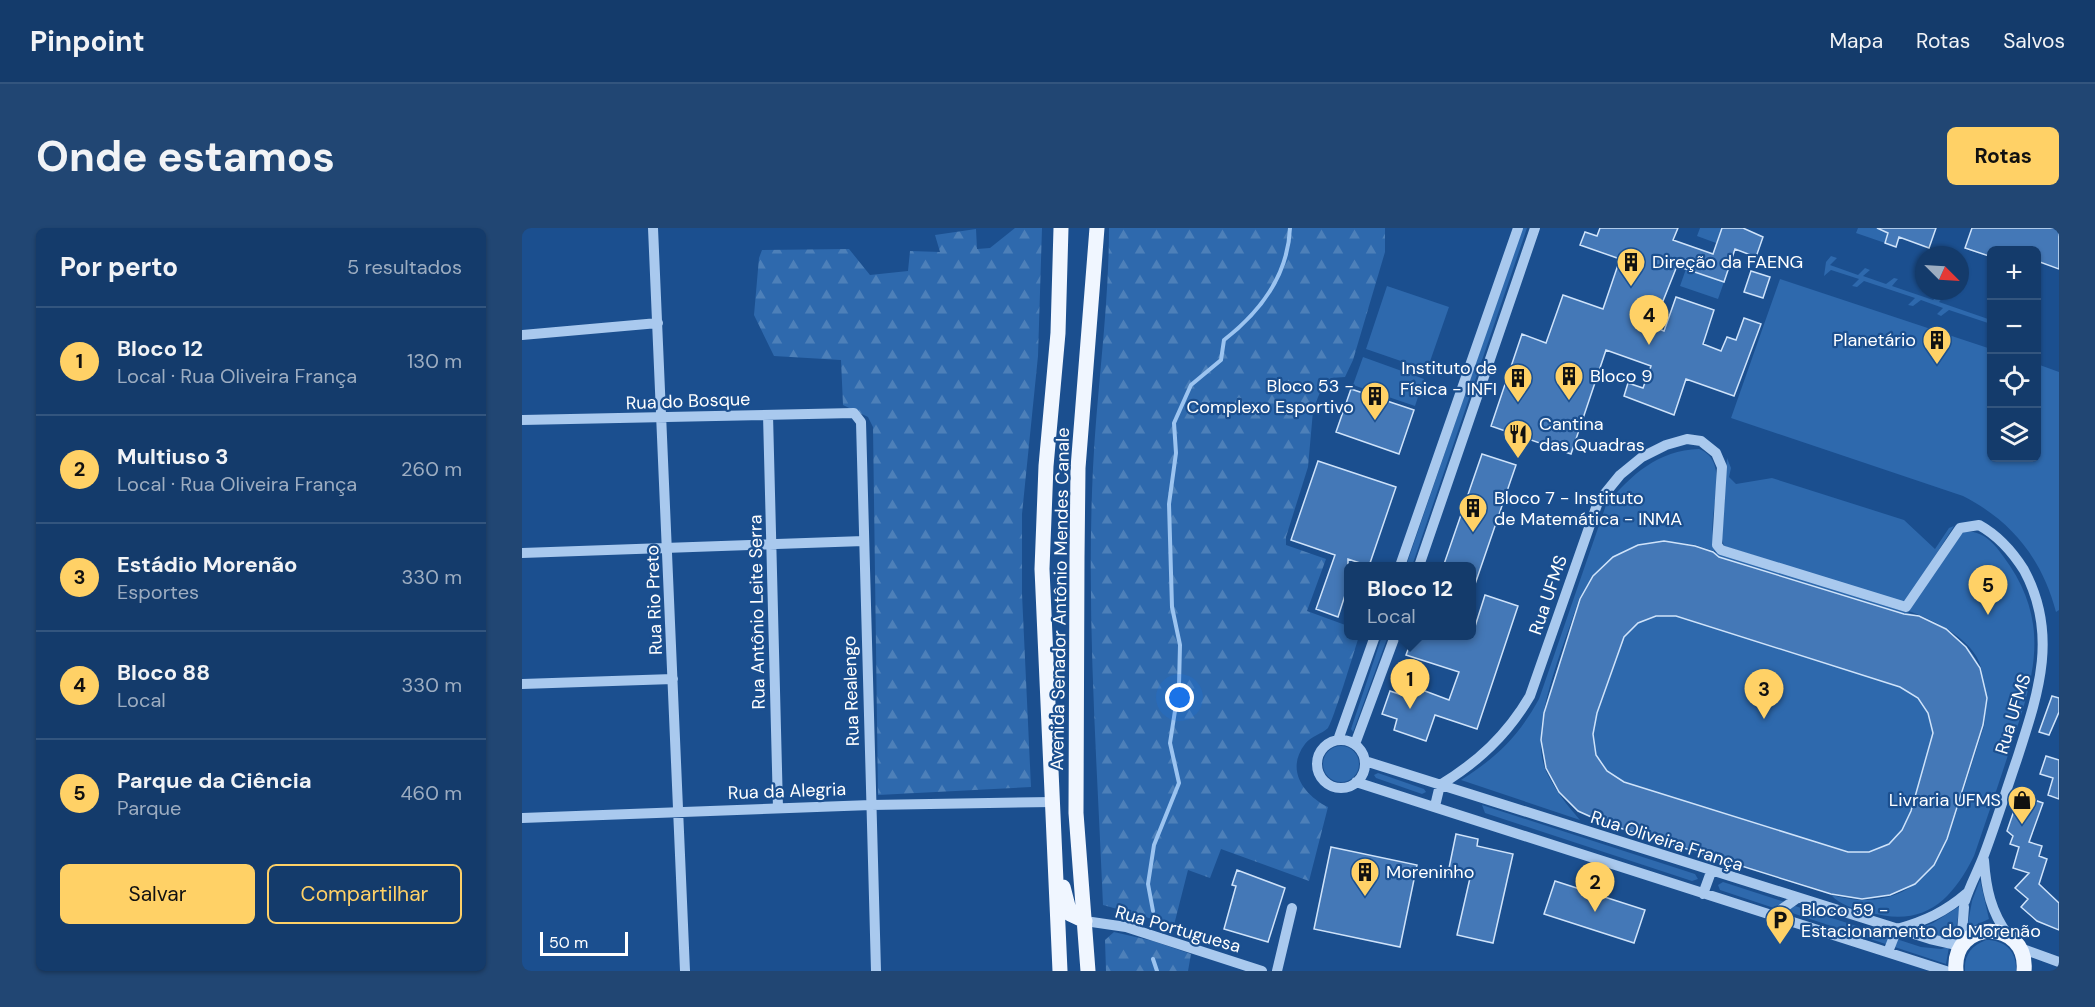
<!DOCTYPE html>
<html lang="pt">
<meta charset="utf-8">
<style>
:root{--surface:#143b6b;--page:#214673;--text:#f1f3f6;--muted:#9dadc1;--line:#33557e;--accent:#ffd166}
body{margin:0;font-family:"DM Sans",sans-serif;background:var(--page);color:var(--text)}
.controls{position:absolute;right:18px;top:18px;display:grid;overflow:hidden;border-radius:9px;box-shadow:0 2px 4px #0004}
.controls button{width:54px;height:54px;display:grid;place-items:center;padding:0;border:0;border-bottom:2px solid var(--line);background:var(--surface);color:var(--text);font:30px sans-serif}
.compass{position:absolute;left:1393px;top:18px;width:54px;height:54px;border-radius:50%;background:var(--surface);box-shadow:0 2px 4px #0004;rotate:114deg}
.scale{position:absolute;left:18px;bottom:15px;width:88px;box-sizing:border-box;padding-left:6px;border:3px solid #fff;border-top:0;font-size:16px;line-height:21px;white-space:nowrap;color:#fff;-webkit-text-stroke:4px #1b4f8f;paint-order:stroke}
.you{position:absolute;left:658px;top:470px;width:21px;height:21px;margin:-15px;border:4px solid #fff;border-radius:50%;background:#1a73e8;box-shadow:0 0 0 9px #1a73e833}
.badge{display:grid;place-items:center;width:39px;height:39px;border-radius:50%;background:var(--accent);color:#111;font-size:20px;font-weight:700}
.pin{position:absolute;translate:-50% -50px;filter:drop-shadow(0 2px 3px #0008)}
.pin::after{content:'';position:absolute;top:32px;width:21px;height:18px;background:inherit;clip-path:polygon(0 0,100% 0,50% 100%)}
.popup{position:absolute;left:822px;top:334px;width:132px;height:78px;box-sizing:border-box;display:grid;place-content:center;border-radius:9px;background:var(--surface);filter:drop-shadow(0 2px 4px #0005);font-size:20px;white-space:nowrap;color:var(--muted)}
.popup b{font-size:22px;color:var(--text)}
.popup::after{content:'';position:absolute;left:50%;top:100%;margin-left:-12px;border:12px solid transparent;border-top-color:var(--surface)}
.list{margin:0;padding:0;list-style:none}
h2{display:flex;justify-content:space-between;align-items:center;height:78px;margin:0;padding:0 24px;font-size:26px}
h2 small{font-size:20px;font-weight:400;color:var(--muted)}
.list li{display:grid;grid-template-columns:39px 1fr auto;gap:18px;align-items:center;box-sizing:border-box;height:108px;padding:0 24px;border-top:2px solid var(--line)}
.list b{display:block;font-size:22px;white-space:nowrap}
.list p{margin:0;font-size:20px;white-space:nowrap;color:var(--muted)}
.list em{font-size:20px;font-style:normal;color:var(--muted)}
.actions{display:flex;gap:12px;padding:18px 24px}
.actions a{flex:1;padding:14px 0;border:2px solid var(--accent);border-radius:9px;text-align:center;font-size:21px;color:var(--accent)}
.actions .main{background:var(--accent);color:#111}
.icon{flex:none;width:33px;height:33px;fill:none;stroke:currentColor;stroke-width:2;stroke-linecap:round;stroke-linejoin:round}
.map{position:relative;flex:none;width:1537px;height:743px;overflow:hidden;border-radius:9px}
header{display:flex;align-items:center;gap:36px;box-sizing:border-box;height:84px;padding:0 30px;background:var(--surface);border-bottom:2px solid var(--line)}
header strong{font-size:28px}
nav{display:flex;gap:33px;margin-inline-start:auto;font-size:21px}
.intro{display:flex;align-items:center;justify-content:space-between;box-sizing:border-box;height:144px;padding:0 36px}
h1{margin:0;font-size:42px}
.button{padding:15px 27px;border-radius:9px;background:var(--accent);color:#111;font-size:21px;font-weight:700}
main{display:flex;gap:36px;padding:0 36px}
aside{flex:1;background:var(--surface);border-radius:9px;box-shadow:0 2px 4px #0004}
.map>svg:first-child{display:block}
.green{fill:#2e69ad}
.forest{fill:url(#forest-firs)}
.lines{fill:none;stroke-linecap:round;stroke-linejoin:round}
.stream{stroke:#9cc4f0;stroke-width:4}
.building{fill:#4478b7;stroke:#cfe3fa;stroke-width:1.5;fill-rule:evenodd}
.minor{stroke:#a9c9ee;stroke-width:10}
.major{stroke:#f0f6ff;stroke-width:15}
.labels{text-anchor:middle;stroke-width:4.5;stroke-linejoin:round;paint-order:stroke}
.poi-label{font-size:18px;fill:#fff;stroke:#1b4f8f;text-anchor:start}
.street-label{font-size:18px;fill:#fff;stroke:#1b4f8f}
</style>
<header>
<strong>Pinpoint</strong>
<nav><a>Mapa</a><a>Rotas</a><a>Salvos</a></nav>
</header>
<div class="intro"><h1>Onde estamos</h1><a class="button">Rotas</a></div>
<main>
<aside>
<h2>Por perto<small>5 resultados</small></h2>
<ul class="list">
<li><span class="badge">1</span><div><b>Bloco 12</b><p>Local · Rua Oliveira França</p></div><em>130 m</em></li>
<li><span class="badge">2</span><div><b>Multiuso 3</b><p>Local · Rua Oliveira França</p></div><em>260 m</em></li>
<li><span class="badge">3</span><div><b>Estádio Morenão</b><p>Esportes</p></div><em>330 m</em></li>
<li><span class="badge">4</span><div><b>Bloco 88</b><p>Local</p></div><em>330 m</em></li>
<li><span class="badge">5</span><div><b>Parque da Ciência</b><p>Parque</p></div><em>460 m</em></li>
</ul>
<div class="actions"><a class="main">Salvar</a><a>Compartilhar</a></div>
</aside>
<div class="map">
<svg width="1537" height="743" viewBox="0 0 1537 743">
<defs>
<pattern id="forest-firs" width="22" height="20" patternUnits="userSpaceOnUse" patternTransform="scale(1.5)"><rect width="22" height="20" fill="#2e69ad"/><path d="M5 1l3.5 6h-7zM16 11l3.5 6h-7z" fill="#4d80b9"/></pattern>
</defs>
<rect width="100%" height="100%" fill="#1b4f8f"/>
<path class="green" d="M1000,0h5l-115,338h-6z
M1178,0h22l-6,15 -19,-7z
M1336,0h32l-5,15 -29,-10z
M1309,28l6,2 -7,7 28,10 7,-7 5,2 -7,6 23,8 8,-6 4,1 -6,7 41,14 8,-6 4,1 -6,7 52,18v4l-42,-14 -8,6 -4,-2 6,-6 -22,-8 -8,6 -5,-1 7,-7 -51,-17 -7,6 -5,-1 7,-7 -28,-9 -7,6 2,-14z
M1164,41l38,13 -6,17 -38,-13z
M1258,51l211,70 1,109h44l1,-94 22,8v238l-3,2c-14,-53 -44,-91 -93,-116l-232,-78z
M865,58l62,21 -22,63 -61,-21z
M841,129l61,22 -9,27 -62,-21z
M1177,221c34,13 7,65 15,91 1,4 4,9 6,13l-25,-8 -31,-4 31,5 224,70c26,12 55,28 63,58 -2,-32 -47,-54 -74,-63l55,-79c18,-3 31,11 40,24 51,68 30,124 6,196 -11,34 -23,69 -35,104 -23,46 -51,72 -106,56 -13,-3 -28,-7 -37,-17 10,2 21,5 32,5 63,0 81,-48 97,-99 8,-25 16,-50 24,-75l1,-8c-8,26 -17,53 -25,80 -16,52 -32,99 -97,101 -10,0 -22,-3 -32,-5l-253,-83c-13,-13 -27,-26 -32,-44 -18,-57 28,-125 41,-180l-8,12c-14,45 -52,128 -33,172 9,19 21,34 34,49l-119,-40c36,-23 57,-43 78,-81l67,-194c25,-30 52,-55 93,-56z
M1205,230l4,10 -2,9 7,7 36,-6 132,42 31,29 14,-21 5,-2 -49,77 -181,-57 -2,-7z
M860,408h6l-35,96 -2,-3z
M801 536a18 18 0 1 1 36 0a18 18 0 1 1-36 0Z
M856,545l46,16 2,3 -4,2 -46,-16 -2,-3z
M960,577l213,69 3,5 -6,2 -207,-68z
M1458,652l9,39 -22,10 5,-28z
M1201,654l62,20 -11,6 -54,-18 -2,-5z
M1273,678l126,41 20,2 8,-2 -3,17 -160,-53z
M1438,678l-5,28 -12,3 -30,-7 20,-7z
M1464,712c19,0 31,11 30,31h-51c-1,-16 6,-25 21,-31z"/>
<path class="forest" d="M493,0h27l-4,128 -16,158v80l9,193 -153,8 -5,-368 -5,-10 -25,-12 -2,-45 -67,-4 -20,-41 5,-57 3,-8 87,-1 21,26 38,-4 2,-20 30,1 -5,-17 41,-6 1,20 13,-1z
M587,0h276v24l-32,108 -8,17 -14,1 -8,8 -5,11 -5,14 -5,56 -22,70v8l40,14 -19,52 41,15v10h11c-4,13 -26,86 -31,92 -6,6 -17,8 -23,16 -20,26 -1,51 23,63l-19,74 -88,-32 -11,29 -22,-8 -14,55 -71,-20c-6,-145 -17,-292 -10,-437 4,-80 16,-160 16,-240z
M592,704l39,9 38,13 -3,17h-82l-1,-31z"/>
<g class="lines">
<path class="stream" d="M631,683l-5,-27 6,-39 25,-62 -9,-40 9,-58 1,-40 -8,-38 -3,-103 7,-51 -2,-30 17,-38 30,-25 3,-20c36,-28 64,-64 66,-112
M631,731l4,12"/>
</g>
<path class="building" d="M1078,0h78l-5,12 40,14 9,-26h21l20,9 -7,20 -21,-8 -11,33 -47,-16 -14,35 -8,-3 -9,26 18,7 12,-34 38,13 -11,34 18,7 6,-14 9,3 8,-22 17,6 -27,72 -48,-17 -12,36 -50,-19 4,-13 15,5 8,-22 -45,-16 -35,104 -80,-28 31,-92 24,9 17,-48 40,14 17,-50 -40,-14 5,-13 12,4z
M1355,0h59l-7,20 -30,-11 -3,10 -11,-4 3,-10z
M1450,0h87v41l-22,-8v-11h-45v7l-27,-9z
M1229,43l19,6 -7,21 -19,-6z
M829,161l63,21 -15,44 -63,-22z
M960,226l34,11 -43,125 -1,-23h-29z
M796,233l78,26 -27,79 -21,-7v27l-10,31 -22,-8 19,-54 -44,-15z
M1142,313l31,5 18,6 6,5 185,57 15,2 27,13 20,18 14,21 7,30 -4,27 -36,114 -13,26 -19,19 -25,11 -28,4 -31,-5 -224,-70 -29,-13 -19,-19 -13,-24 -5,-28 3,-27 36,-114 13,-23 20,-19 25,-12zM1134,388h20l224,71 18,11 10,15 5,20 -22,78 -9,19 -13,14 -20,8h-21l-224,-70 -17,-11 -11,-16 -3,-21 4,-21 27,-76 14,-14z
M963,367l33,11 -41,123 -42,-14 -9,26 -32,-11 3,-11 -15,-5 8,-23 15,5 4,-11 40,15 10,-28 -53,-17 7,-19h59z
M1530,468l7,2v14l-10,23 -10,-3z
M1524,528l13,4v39l-11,-4 5,-17 -13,-4z
M1504,569l17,6 -14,39 13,4 -3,10 8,3 -8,25 20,19v27l-22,-9 -16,-14 7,-8 -13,-11 14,-15 -16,-5 6,-21 -9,-3 3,-8 -6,-5 11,-32 6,2z
M934,606l22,5 -1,7 36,8 -20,89 -36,-8 13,-57 -22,-5z
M809,619l86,18 -17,82 -86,-18z
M715,642l48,18 -17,54 -44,-13 12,-43 -4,-1z
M1033,653l90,29 -11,33 -90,-29z"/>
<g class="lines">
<path class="minor" d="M131,0l32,743
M0,107l136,-12
M246,187l10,393
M0,192l332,-7 7,9 15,549
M0,325l342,-12
M878,338l118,-338
M897,338l116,-338
M0,456l151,-5
M816,512l37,-104
M795 536a24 24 0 1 1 48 0a24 24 0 1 1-48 0Z
M833,516l40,-108
M843,533l565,178 31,7 3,-39
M834,554l590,189
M913,578l5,-21c38,-23 67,-50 90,-89l68,-194 22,-27 22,-18 24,-12 21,-6 14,2 15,12 6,14 -5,78 4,5 185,57 54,-79 19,-3c20,11 33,26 45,45 35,65 14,124 -7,189 -11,32 -21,64 -33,96 -6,16 -14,30 -19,46
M0,590l349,-13 182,-3
M1462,632c2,29 7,52 24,75
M1181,666l8,-22
M1250,688l24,-17
M563,693l41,6 136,44
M1498,720l39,14
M1366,724l9,-23c28,-8 48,-17 70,-36
M755,743l15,-63"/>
<path class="major" d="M541,659l7,27 15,7
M538,743l-18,-402 4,-103 12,-133 3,-105
M566,743l-12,-158 1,-255 1,-90 19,-240
M1434,743c-5,-53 73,-53 68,0"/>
</g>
<defs>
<g id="building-pin" transform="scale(1.5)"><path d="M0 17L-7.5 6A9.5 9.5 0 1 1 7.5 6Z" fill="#ffd166" stroke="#1b4f8f"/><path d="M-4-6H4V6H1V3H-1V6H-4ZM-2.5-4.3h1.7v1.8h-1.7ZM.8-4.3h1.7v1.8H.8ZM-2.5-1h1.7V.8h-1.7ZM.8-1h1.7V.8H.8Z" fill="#111"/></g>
<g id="restaurant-pin" transform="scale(1.5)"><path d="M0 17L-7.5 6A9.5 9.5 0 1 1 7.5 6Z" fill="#ffd166" stroke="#1b4f8f"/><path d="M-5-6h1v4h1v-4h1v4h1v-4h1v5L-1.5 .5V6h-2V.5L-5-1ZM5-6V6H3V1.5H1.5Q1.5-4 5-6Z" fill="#111"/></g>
<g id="shop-pin" transform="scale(1.5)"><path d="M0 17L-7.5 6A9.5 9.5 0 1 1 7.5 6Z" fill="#ffd166" stroke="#1b4f8f"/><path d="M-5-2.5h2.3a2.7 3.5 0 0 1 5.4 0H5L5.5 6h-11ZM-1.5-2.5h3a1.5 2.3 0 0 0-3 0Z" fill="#111"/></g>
<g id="parking-pin" transform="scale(1.5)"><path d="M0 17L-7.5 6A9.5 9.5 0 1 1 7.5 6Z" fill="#ffd166" stroke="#1b4f8f"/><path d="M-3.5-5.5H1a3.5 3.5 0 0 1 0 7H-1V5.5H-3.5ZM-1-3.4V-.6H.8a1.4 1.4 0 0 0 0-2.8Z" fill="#111"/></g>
</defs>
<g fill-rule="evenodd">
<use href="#building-pin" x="1109" y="34"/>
<use href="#building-pin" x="1415" y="112"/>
<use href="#building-pin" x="1047" y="148"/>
<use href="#building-pin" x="996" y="150"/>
<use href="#building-pin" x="853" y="168"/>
<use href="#restaurant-pin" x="996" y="206"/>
<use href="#building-pin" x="951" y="280"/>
<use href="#shop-pin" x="1500" y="572"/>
<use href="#building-pin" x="843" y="644"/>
<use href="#parking-pin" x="1258" y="692"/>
</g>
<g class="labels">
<g class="poi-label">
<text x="1130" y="40">Direção da FAENG</text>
<text x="1394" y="118" text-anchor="end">Planetário</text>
<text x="975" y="146" text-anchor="end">Instituto de<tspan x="975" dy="21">Física - INFI</tspan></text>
<text x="1068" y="154">Bloco 9</text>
<text x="832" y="164" text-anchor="end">Bloco 53 -<tspan x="832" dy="21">Complexo Esportivo</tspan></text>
<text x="1017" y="202">Cantina<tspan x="1017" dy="21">das Quadras</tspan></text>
<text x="972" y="276">Bloco 7 - Instituto<tspan x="972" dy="21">de Matemática - INMA</tspan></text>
<text x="1479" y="578" text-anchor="end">Livraria UFMS</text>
<text x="864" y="650">Moreninho</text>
<text x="1279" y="688">Bloco 59 -<tspan x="1279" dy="21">Estacionamento do Morenão</tspan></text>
</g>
<g class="street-label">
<text transform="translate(166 173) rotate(-2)" y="6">Rua do Bosque</text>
<text transform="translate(1026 367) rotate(-71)" y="6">Rua UFMS</text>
<text transform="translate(538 371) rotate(-89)" y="6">Avenida Senador Antônio Mendes Canale</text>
<text transform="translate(132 372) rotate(-92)" y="6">Rua Rio Preto</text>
<text transform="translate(235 384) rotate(-91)" y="6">Rua Antônio Leite Serra</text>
<text transform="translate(329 463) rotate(-92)" y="6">Rua Realengo</text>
<text transform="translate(1491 486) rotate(-73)" y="6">Rua UFMS</text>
<text transform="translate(265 563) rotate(-2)" y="6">Rua da Alegria</text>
<text transform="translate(1145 613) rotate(18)" y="6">Rua Oliveira França</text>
<text transform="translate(656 701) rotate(16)" y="6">Rua Portuguesa</text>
</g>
</g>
</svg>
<div class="controls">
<button>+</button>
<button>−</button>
<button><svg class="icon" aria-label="locate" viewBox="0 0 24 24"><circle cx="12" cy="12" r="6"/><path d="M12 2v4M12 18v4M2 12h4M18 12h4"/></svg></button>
<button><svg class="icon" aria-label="layers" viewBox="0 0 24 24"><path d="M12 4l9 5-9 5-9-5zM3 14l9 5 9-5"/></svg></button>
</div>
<svg class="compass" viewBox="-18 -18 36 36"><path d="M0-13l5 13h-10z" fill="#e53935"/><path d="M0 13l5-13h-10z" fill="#9dadc1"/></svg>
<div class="scale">50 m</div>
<div class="you"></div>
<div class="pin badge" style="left:888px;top:481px">1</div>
<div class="popup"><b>Bloco 12</b>Local</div>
<div class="pin badge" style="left:1073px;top:684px">2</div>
<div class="pin badge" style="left:1242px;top:491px">3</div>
<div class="pin badge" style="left:1127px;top:117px">4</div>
<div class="pin badge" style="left:1466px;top:387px">5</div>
</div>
</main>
